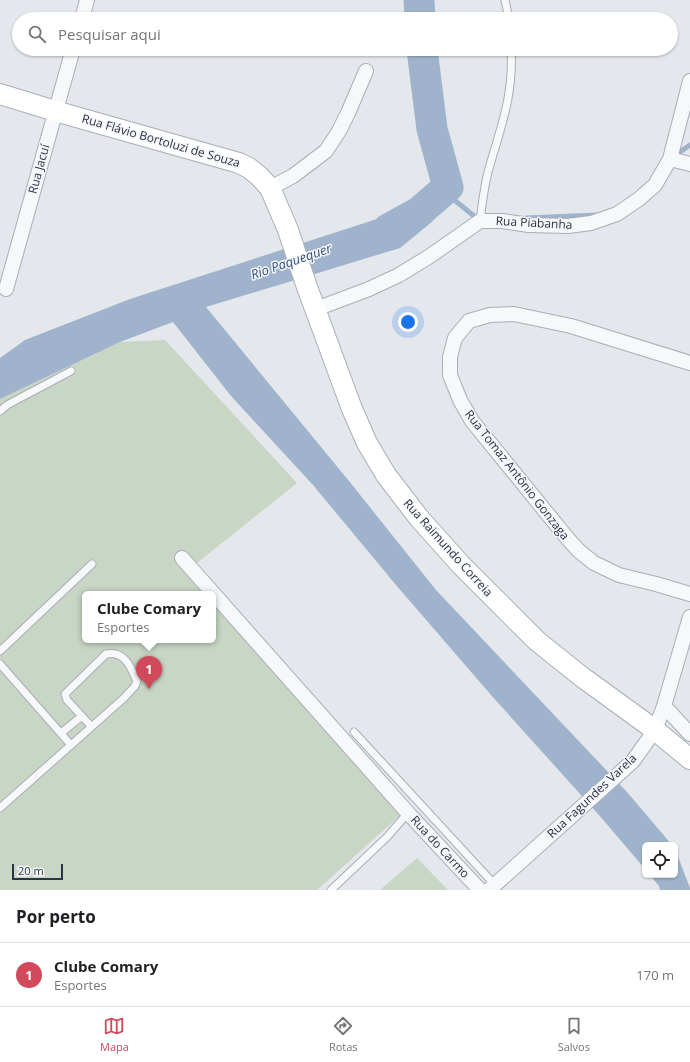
<!DOCTYPE html>
<html lang="pt">
<meta charset="utf-8">
<style>
:root{--surface:#fff;--page:#f2f2f2;--text:#202124;--muted:#757577;--line:#e0e0e0;--accent:#d1495b}
body{margin:0;font-family:"Open Sans",sans-serif;background:var(--page);color:var(--text)}
.controls{position:absolute;right:12px;bottom:12px;display:grid;overflow:hidden;border-radius:6px;box-shadow:0 1px 3px #0004}
.controls button{width:36px;height:36px;display:grid;place-items:center;padding:0;border:0;border-bottom:1px solid var(--line);background:var(--surface);color:var(--text);font:20px sans-serif}
.scale{position:absolute;left:12px;bottom:10px;width:51px;box-sizing:border-box;padding-left:4px;border:2px solid #2b3445;border-top:0;font-size:11px;line-height:14px;white-space:nowrap;color:#2b3445;-webkit-text-stroke:3px #f4f6f9;paint-order:stroke}
.you{position:absolute;left:408px;top:322px;width:14px;height:14px;margin:-10px;border:3px solid #fff;border-radius:50%;background:#1a73e8;box-shadow:0 0 0 6px #1a73e833}
.badge{display:grid;place-items:center;width:26px;height:26px;border-radius:50%;background:var(--accent);color:#fff;font-size:13px;font-weight:700}
.pin{position:absolute;translate:-50% -33px;filter:drop-shadow(0 1px 2px #0008)}
.pin::after{content:'';position:absolute;top:21px;width:14px;height:12px;background:inherit;clip-path:polygon(0 0,100% 0,50% 100%)}
.popup{position:absolute;left:82px;top:591px;width:134px;height:52px;box-sizing:border-box;display:grid;place-content:center;border-radius:6px;background:var(--surface);filter:drop-shadow(0 1px 3px #0005);font-size:13px;white-space:nowrap;color:var(--muted)}
.popup b{font-size:15px;color:var(--text)}
.popup::after{content:'';position:absolute;left:50%;top:100%;margin-left:-8px;border:8px solid transparent;border-top-color:var(--surface)}
.list{margin:0;padding:0;list-style:none}
h2{display:flex;justify-content:space-between;align-items:center;height:52px;margin:0;padding:0 16px;font-size:17px}
h2 small{font-size:13px;font-weight:400;color:var(--muted)}
.list li{display:grid;grid-template-columns:26px 1fr auto;gap:12px;align-items:center;box-sizing:border-box;height:64px;padding:0 16px;border-top:1px solid var(--line)}
.list b{display:block;font-size:15px;white-space:nowrap}
.list p{margin:0;font-size:13px;white-space:nowrap;color:var(--muted)}
.list em{font-size:13px;font-style:normal;color:var(--muted)}
.icon{flex:none;width:22px;height:22px;fill:none;stroke:currentColor;stroke-width:2;stroke-linecap:round;stroke-linejoin:round}
.map{position:relative;flex:none;width:690px;height:890px;overflow:hidden}
.search{position:absolute;background:var(--surface);box-shadow:0 1px 3px #0004;left:12px;right:12px;top:12px;height:44px;display:flex;align-items:center;gap:10px;box-sizing:border-box;padding:0 14px;border-radius:22px;color:var(--muted);font-size:15px}
.sheet{height:116px;background:var(--surface)}
nav{display:flex;justify-content:space-around;align-items:center;box-sizing:border-box;height:56px;border-top:1px solid var(--line);background:var(--surface);font-size:11px;color:var(--muted)}
nav a{display:grid;justify-items:center;gap:2px}
nav .on{color:var(--accent)}
.map>svg:first-child{display:block}
.green{fill:#c9d6c5;fill-rule:evenodd}
.water{fill:#9fb4cc}
.lines{fill:none;stroke-linecap:round;stroke-linejoin:round}
.stream{stroke:#9fb4cc;stroke-width:5}
.river{stroke:#9fb4cc;stroke-width:31}
.lane-casing{stroke:#a9aeb7;stroke-width:9}
.street-casing{stroke:#a9aeb7;stroke-width:16}
.secondary-casing{stroke:#a9aeb7;stroke-width:22}
.lane{stroke:#f7f8fa;stroke-width:7}
.street{stroke:#f7f8fa;stroke-width:14}
.secondary{stroke:#fff;stroke-width:20}
.labels{text-anchor:middle;stroke-width:3;stroke-linejoin:round;paint-order:stroke}
.street-label{font-size:12px;fill:#2b3445;stroke:#f4f6f9}
.water-label{font-size:13px;font-style:italic;fill:#34527a;stroke:#f4f6f9}
</style>
<div class="map">
<svg width="690" height="890" viewBox="0 0 690 890">
<rect width="100%" height="100%" fill="#e4e7ec"/>
<path class="green" d="M165,340l132,143 -105,84 213,244 -88,79h-317v-491l120,-57zM85,594h128v46h-128z
M417,858l31,32h-68z"/>
<path class="water" d="M416,197l17,24 -33,27 -194,59 143,174 87,109 191,202 45,53h-27v24l-46,-54 -108,-120 -95,-110 -83,-100 -82,-89 -58,-74 -53,20 -120,57v-41l25,-18 105,-41 250,-81z
M675,849l15,39v2h-30l-1,-4 -9,-11h25z"/>
<g class="lines">
<path class="stream" d="M674,156l16,-11
M448,187l5,12 26,21
M526,218l72,-3"/>
<path class="river" d="M419,0l1,19
M388,229l31,-17 29,-25 -16,-58 -10,-80"/>
<g class="lane-casing">
<path id="lane" d="M505,0l4,19
M480,221c2,-16 4,-33 8,-49 12,-43 26,-76 23,-123
M0,411l7,-6 64,-34
M0,651l92,-87
M0,664l71,81
M354,732l141,153
M61,733l21,-17
M0,808l124,-110 11,-12 2,-5c-6,-14 -13,-31 -31,-27l-41,40 2,6 24,26
M331,890l56,-53 21,-24"/>
</g>
<g class="street-casing">
<path id="street" d="M82,19l5,-19
M670,159l20,5
M270,188l23,-12 33,-25 13,-20 9,-18 18,-42
M6,289l67,-240
M316,309l53,-20 30,-14 31,-19 50,-35h22l27,4 39,1 23,-3 26,-9 22,-15 16,-14 15,-26 20,-78
M690,363l-119,-37 -57,-12 -24,1 -21,6 -14,17 -5,19v18l10,25 12,21 96,118 11,12 15,12 25,12 37,9 34,10
M182,558l226,255 72,77
M664,706l26,28
M489,890l144,-129 22,-31 9,-24 26,-89"/>
</g>
<g class="secondary-casing">
<path id="secondary" d="M0,94l55,17 184,52 10,5 10,8 11,12 18,42 19,57 45,122 15,34 19,32 33,43 42,47 76,76 45,36 73,53 35,29"/>
</g>
<use href="#lane" class="lane"/>
<use href="#street" class="street"/>
<use href="#secondary" class="secondary"/>
</g>
<g class="labels">
<g class="street-label">
<text transform="translate(161 141) rotate(16)" y="4">Rua Flávio Bortoluzi de Souza</text>
<text transform="translate(39 169) rotate(-75)" y="4">Rua Jacuí</text>
<text transform="translate(534 223) rotate(3)" y="4">Rua Piabanha</text>
<text transform="translate(517 475) rotate(52)" y="4">Rua Tomaz Antônio Gonzaga</text>
<text transform="translate(448 548) rotate(48)" y="4">Rua Raimundo Correia</text>
<text transform="translate(592 796) rotate(-43)" y="4">Rua Fagundes Varela</text>
<text transform="translate(440 847) rotate(47)" y="4">Rua do Carmo</text>
</g>
<g class="water-label">
<text transform="translate(291 261) rotate(-19)" y="5">Rio Paquequer</text>
</g>
</g>
</svg>
<div class="controls">
<button><svg class="icon" aria-label="locate" viewBox="0 0 24 24"><circle cx="12" cy="12" r="6"/><path d="M12 2v4M12 18v4M2 12h4M18 12h4"/></svg></button>
</div>
<div class="scale">20 m</div>
<div class="you"></div>
<div class="pin badge" style="left:149px;top:689px">1</div>
<div class="popup"><b>Clube Comary</b>Esportes</div>
<div class="search"><svg class="icon" aria-label="search" viewBox="0 0 24 24"><circle cx="10" cy="10" r="6"/><path d="M15 15l6 6"/></svg>Pesquisar aqui</div>
</div>
<section class="sheet">
<h2>Por perto<small></small></h2>
<ul class="list">
<li><span class="badge">1</span><div><b>Clube Comary</b><p>Esportes</p></div><em>170 m</em></li>
</ul>
</section>
<nav>
<a class="on"><svg class="icon" aria-label="map" viewBox="0 0 24 24"><path d="M3 6l6-2 6 2 6-2v14l-6 2-6-2-6 2zM9 4v14M15 6v14"/></svg>Mapa</a>
<a><svg class="icon" aria-label="directions" viewBox="0 0 24 24"><path d="M12 3l9 9-9 9-9-9zM9 14v-3h6M13 9l2 2-2 2"/></svg>Rotas</a>
<a><svg class="icon" aria-label="saved" viewBox="0 0 24 24"><path d="M7 4h10v16l-5-4-5 4z"/></svg>Salvos</a>
</nav>
